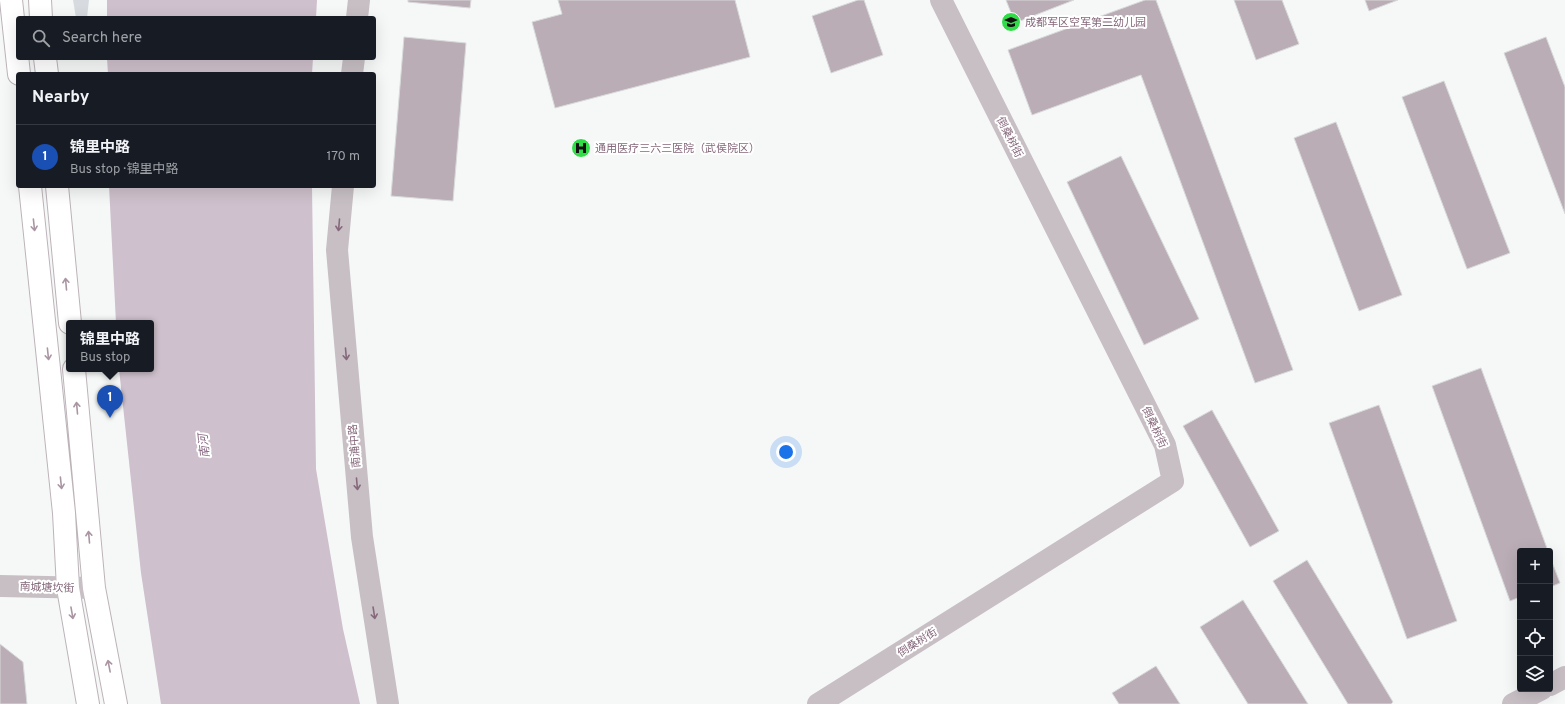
<!DOCTYPE html>
<meta charset="utf-8">
<style>
:root{--surface:#171b24;--page:#242831;--text:#f1f3f6;--muted:#9ea1a6;--line:#363941;--accent:#b45309}
body{margin:0;font-family:Overpass,"Noto Sans SC",sans-serif;background:var(--page);color:var(--text)}
.controls{position:absolute;right:12px;bottom:12px;display:grid;overflow:hidden;border-radius:4px;box-shadow:0 4px 16px #0002}
.controls button{width:36px;height:36px;display:grid;place-items:center;padding:0;border:0;border-bottom:1px solid var(--line);background:var(--surface);color:var(--text);font:20px sans-serif}
.you{position:absolute;left:786px;top:452px;width:14px;height:14px;margin:-10px;border:3px solid #fff;border-radius:50%;background:#1a73e8;box-shadow:0 0 0 6px #1a73e833}
.badge{display:grid;place-items:center;width:26px;height:26px;border-radius:50%;background:var(--accent);color:#fff;font-size:13px;font-weight:700}
.pin{position:absolute;translate:-50% -33px;filter:drop-shadow(0 1px 2px #0008)}
.pin::after{content:'';position:absolute;top:21px;width:14px;height:12px;background:inherit;clip-path:polygon(0 0,100% 0,50% 100%)}
.popup{position:absolute;left:66px;top:320px;width:88px;height:52px;box-sizing:border-box;display:grid;place-content:center;border-radius:4px;background:var(--surface);filter:drop-shadow(0 1px 3px #0005);font-size:13px;white-space:nowrap;color:var(--muted)}
.popup b{font-size:15px;color:var(--text)}
.popup::after{content:'';position:absolute;left:50%;top:100%;margin-left:-8px;border:8px solid transparent;border-top-color:var(--surface)}
.list{margin:0;padding:0;list-style:none}
h2{display:flex;justify-content:space-between;align-items:center;height:52px;margin:0;padding:0 16px;font-size:17px}
h2 small{font-size:13px;font-weight:400;color:var(--muted)}
.list li{display:grid;grid-template-columns:26px 1fr auto;gap:12px;align-items:center;box-sizing:border-box;height:64px;padding:0 16px;border-top:1px solid var(--line)}
.list b{display:block;font-size:15px;white-space:nowrap}
.list p{margin:0;font-size:13px;white-space:nowrap;color:var(--muted)}
.list em{font-size:13px;font-style:normal;color:var(--muted)}
.icon{flex:none;width:22px;height:22px;fill:none;stroke:currentColor;stroke-width:2;stroke-linecap:round;stroke-linejoin:round}
.map{position:relative;flex:none;width:1565px;height:704px;overflow:hidden}
.search{position:absolute;background:var(--surface);box-shadow:0 4px 16px #0002;left:16px;top:16px;width:360px;height:44px;display:flex;align-items:center;gap:10px;box-sizing:border-box;padding:0 14px;border-radius:4px;color:var(--muted);font-size:15px}
.panel{position:absolute;background:var(--surface);box-shadow:0 4px 16px #0002;left:16px;top:72px;width:360px;height:116px;border-radius:4px}
.map>svg:first-child{display:block}
.green{fill:#d7dbdf}
.water{fill:#cec0cc}
.building{fill:#baadb6;stroke:#d8dada}
.lines{fill:none;stroke-linecap:round;stroke-linejoin:round}
.major-casing{stroke:#bcb3b9;stroke-width:24}
.minor{stroke:#c7bfc4;stroke-width:22}
.major{stroke:#fff;stroke-width:22}
.oneway{stroke:#aa95a3}
.oneway2{stroke:#85687b}
.labels{text-anchor:middle;stroke-width:4;stroke-linejoin:round;paint-order:stroke}
.poi-label{font-size:11px;fill:#85687b;stroke:#fff;text-anchor:start}
.street-label{font-size:11px;fill:#85687b;stroke:#fff}
.water-label{font-size:12px;font-style:italic;fill:#886983;stroke:#fff}
</style>
<div class="map">
<svg width="1565" height="704" viewBox="0 0 1565 704">
<rect width="100%" height="100%" fill="#f6f8f8"/>
<path class="green" d="M73,0h16l-2,18h-11z"/>
<path class="water" d="M107,0h210l-1,18h-209z
M107,58h206l-1,16h-204z
M109,186h203l4,283 27,160 17,75h-199l-20,-131 -22,-204h32v-46h-35z"/>
<path class="building" d="M408,0h63l-1,8 -62,-6z
M558,0h177l15,57 -195,51 -23,-86 30,-8z
M858,0h6l19,55 -52,18 -19,-57z
M1006,0h68l-59,23z
M1145,0h11l137,370 -38,13 -114,-308 -109,40 -24,-65z
M1234,0h48l17,44 -43,16z
M1365,0h33l-29,11z
M404,37l62,6 -13,158 -62,-5z
M1546,37l19,50v127l-61,-161z
M1444,81l66,172 -43,16 -65,-172z
M1336,122l66,173 -43,16 -65,-173z
M1121,156l78,163 -55,26 -77,-163z
M1481,368l67,183h-28v46l-10,4 -78,-215z
M1379,405l78,216 -50,18 -78,-216z
M1212,410l67,121 -29,16 -67,-121z
M1550,557l10,26 -10,4z
M1307,560l86,142 -2,2h-43l-75,-123z
M1243,600l65,104h-60l-48,-77z
M0,644l23,18 4,42h-27z
M1156,666l24,38h-61l-7,-11z"/>
<g class="lines">
<g class="major-casing">
<path id="major" d="M11,0l8,74
M40,0l1,18
M45,58l2,16
M30,186l34,327 4,75 20,116
M57,186l13,137
M74,369l20,219 22,116"/>
</g>
<path class="minor" d="M357,18l2,-18
M352,74l2,-16
M343,186l-6,64 25,287 26,167
M0,586l94,2
M1550,685l15,-8
M818,704l355,-223 -8,-36 -224,-445
M1513,704l29,-15"/>
<use href="#major" class="major"/>
</g>
<defs><path id="oneway-shaft" d="M-6 0H5M1.5-3L5.5 0L1.5 3" fill="none" stroke-width="1.6" stroke-linecap="round" stroke-linejoin="round"/></defs>
<g class="oneway">
<use href="#oneway-shaft" transform="translate(34 225) rotate(84)"/>
<use href="#oneway-shaft" transform="translate(66 284) rotate(-95)"/>
<use href="#oneway-shaft" transform="translate(48 354) rotate(84)"/>
<use href="#oneway-shaft" transform="translate(77 408) rotate(-95)"/>
<use href="#oneway-shaft" transform="translate(61 483) rotate(84)"/>
<use href="#oneway-shaft" transform="translate(89 537) rotate(-95)"/>
<use href="#oneway-shaft" transform="translate(72 613) rotate(80)"/>
<use href="#oneway-shaft" transform="translate(109 666) rotate(-101)"/>
</g>
<g class="oneway2">
<use href="#oneway-shaft" transform="translate(339 225) rotate(95)"/>
<use href="#oneway-shaft" transform="translate(346 354) rotate(85)"/>
<use href="#oneway-shaft" transform="translate(357 484) rotate(85)"/>
<use href="#oneway-shaft" transform="translate(374 613) rotate(81)"/>
</g>
<defs>
<g id="school-disc" transform="scale(1)"><circle r="9.5" fill="#31dc48" stroke="#fff"/><path d="M0-5L7-2L0 1L-7-2ZM-4 1L0 2.5L4 1V4Q0 6-4 4Z" fill="#111"/></g>
<g id="hospital-disc" transform="scale(1)"><circle r="9.5" fill="#31dc48" stroke="#fff"/><path d="M-5-5h3v3.5h4V-5h3V5h-3V1.5h-4V5h-3Z" fill="#111"/></g>
</defs>
<g fill-rule="evenodd">
<use href="#school-disc" x="1011" y="22"/>
<use href="#hospital-disc" x="581" y="148"/>
</g>
<g class="labels">
<g class="poi-label">
<text x="1025" y="26">成都军区空军第二幼儿园</text>
<text x="595" y="152">通用医疗三六三医院（武侯院区）</text>
</g>
<g class="street-label">
<text transform="translate(1010 137) rotate(63)" y="4">倒桑树街</text>
<text transform="translate(1155 427) rotate(65)" y="4">倒桑树街</text>
<text transform="translate(354 446) rotate(-95)" y="4">南浦中路</text>
<text transform="translate(47 587) rotate(2)" y="4">南城塘坎街</text>
<text transform="translate(917 642) rotate(-32)" y="4">倒桑树街</text>
</g>
<g class="water-label">
<text transform="translate(204 446) rotate(-96)" y="4">南河</text>
</g>
</g>
</svg>
<div class="controls">
<button>+</button>
<button>−</button>
<button><svg class="icon" aria-label="locate" viewBox="0 0 24 24"><circle cx="12" cy="12" r="6"/><path d="M12 2v4M12 18v4M2 12h4M18 12h4"/></svg></button>
<button><svg class="icon" aria-label="layers" viewBox="0 0 24 24"><path d="M12 4l9 5-9 5-9-5zM3 14l9 5 9-5"/></svg></button>
</div>
<div class="you"></div>
<div class="pin badge" style="left:110px;top:418px;background:#1a4fb4">1</div>
<div class="popup"><b>锦里中路</b>Bus stop</div>
<div class="search"><svg class="icon" aria-label="search" viewBox="0 0 24 24"><circle cx="10" cy="10" r="6"/><path d="M15 15l6 6"/></svg>Search here</div>
<section class="panel">
<h2>Nearby<small></small></h2>
<ul class="list">
<li><span class="badge" style="background:#1a4fb4">1</span><div><b>锦里中路</b><p>Bus stop · 锦里中路</p></div><em>170 m</em></li>
</ul>
</section>
</div>
